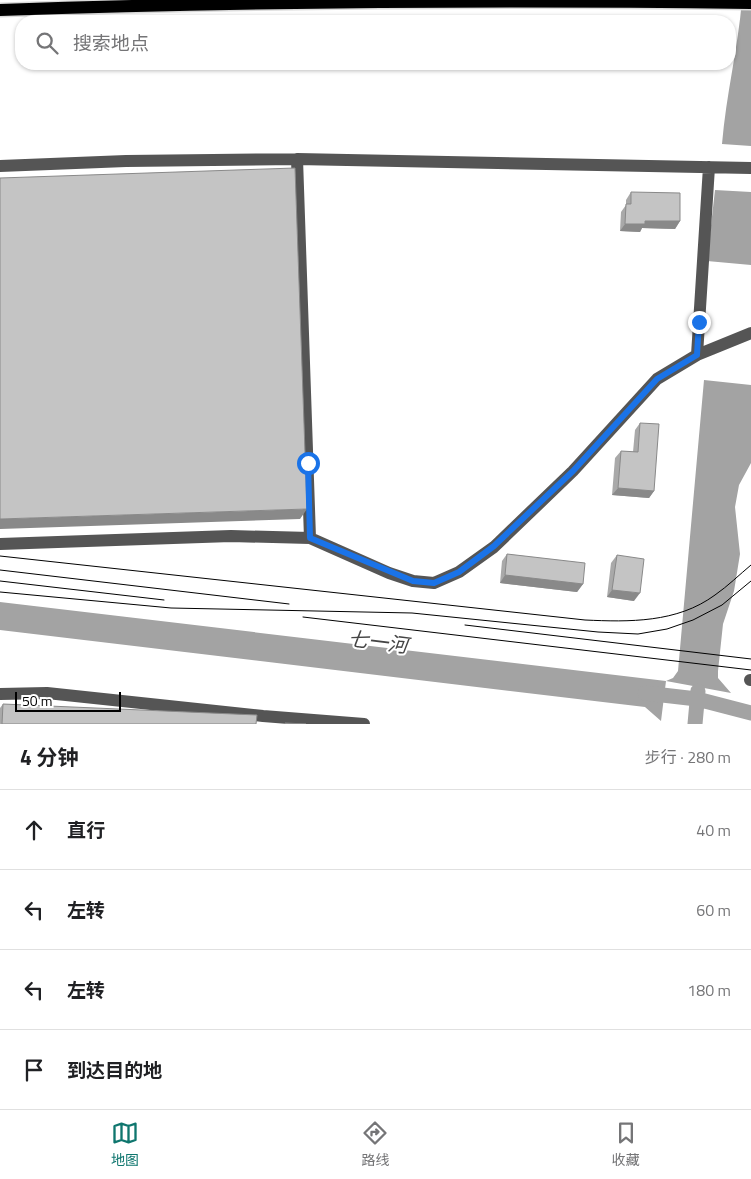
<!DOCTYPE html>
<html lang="zh">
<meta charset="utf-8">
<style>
:root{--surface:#fff;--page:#f2f2f2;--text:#202124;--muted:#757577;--line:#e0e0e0;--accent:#0f766e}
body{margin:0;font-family:"Titillium Web","Noto Sans SC",sans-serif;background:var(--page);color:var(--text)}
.scale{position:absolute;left:15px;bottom:12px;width:106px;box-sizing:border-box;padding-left:5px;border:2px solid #000;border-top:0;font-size:14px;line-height:18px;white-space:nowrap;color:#000;-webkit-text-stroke:4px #fff;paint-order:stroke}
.stop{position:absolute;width:15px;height:15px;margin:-11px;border:4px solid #1a73e8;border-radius:50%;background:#fff}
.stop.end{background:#1a73e8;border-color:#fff;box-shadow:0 1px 5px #0008}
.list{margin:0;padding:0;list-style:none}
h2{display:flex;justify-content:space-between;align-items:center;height:65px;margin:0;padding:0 20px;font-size:21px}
h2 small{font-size:16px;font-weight:400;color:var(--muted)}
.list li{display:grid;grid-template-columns:32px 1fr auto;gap:15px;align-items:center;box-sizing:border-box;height:80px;padding:0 20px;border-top:1px solid var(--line)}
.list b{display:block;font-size:19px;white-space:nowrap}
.list em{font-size:16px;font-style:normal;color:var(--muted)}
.icon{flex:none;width:28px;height:28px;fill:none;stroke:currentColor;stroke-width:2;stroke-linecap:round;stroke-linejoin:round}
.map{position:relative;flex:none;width:751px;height:724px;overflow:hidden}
.search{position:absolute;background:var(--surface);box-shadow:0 1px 4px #0004;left:15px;right:15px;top:15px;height:55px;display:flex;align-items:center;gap:12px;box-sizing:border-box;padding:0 18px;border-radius:20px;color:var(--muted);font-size:19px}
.sheet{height:385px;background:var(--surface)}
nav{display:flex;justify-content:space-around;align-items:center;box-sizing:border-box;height:70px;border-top:1px solid var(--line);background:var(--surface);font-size:14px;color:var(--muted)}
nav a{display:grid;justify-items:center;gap:2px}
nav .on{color:var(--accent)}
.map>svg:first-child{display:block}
.water{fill:#a3a3a3}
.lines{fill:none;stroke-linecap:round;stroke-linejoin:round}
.canal{stroke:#a3a3a3;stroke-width:15}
.major-casing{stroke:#dbdbdb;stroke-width:15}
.minor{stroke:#555;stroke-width:12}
.major{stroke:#000;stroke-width:12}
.tram{stroke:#000;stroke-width:1}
.wall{fill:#a9a9a9}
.shaded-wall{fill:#898989}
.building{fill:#c4c4c4;stroke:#898989}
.route{stroke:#1a73e8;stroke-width:6}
.labels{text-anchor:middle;stroke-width:4;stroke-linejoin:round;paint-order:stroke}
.water-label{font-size:20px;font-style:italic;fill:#444;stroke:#fff}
</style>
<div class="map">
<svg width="751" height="724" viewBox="0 0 751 724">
<rect width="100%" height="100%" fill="#fff"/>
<path class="water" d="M742,0h9v146l-29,-2c4,-49 16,-96 20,-144z
M715,190l36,2v73l-44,-4z
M704,380l47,5v78l-12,22 -4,22 5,47 -6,37 -11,33 -5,47v7l13,15 -65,-12 -5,40 -16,-14 -645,-77v-28l666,79 7,-3 5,-7z"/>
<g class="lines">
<path class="canal" d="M645,693l52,6 54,14
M695,724l3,-33"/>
<g class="major-casing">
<path id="major" d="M0,10c250,-9 501,-10 751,-7"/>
</g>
<path class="minor" d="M297,159l13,379
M0,166l126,-5 171,-2 454,9
M697,355l12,-188
M0,544l231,-8 79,2 79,35 24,8 21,2 25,-11 35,-25 79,-76 84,-92 40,-24 54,-22
M750,680h1
M0,694l47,-1 216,23 101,8"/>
<use href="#major" class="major"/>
<path class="tram" d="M0,556l585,64c44,2 92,3 130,-25 13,-9 24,-20 36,-30
M0,570l289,34
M0,581l164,19
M0,592l171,16 241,5 186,19 40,2 29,-5 26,-9 29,-15 29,-24
M303,617l448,53
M465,625l286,34"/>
</g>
<path class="wall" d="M631,192l49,29 -5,8 -33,-1 -2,4 -20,-1 1,-19 5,-7v-5z
M640,423l14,68 -5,7 -37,-3 3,-37 6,-7 12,1 2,-22z
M507,554l76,30 -6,8 -77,-9 2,-22z
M617,555l17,46 -27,-4 4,-34z
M3,704l253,20h-256v-16z"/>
<path class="shaded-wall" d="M645,221h35l-5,8 -33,-1 -2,4 -20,-1 5,-7z
M618,488l36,3 -5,7 -37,-3z
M307,509l-7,10 -300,10v-10z
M505,575l78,9 -6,8 -77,-9z
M612,590l28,3 -6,8 -27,-4z"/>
<path class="building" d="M295,168l12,341 -307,10v-341z
M631,192l49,1v28h-35v3h-20l1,-20h5z
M640,423l19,1 -5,67 -36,-3 3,-37 17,1z
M507,554l78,9 -2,21 -78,-9z
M617,555l27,4 -4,34 -28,-3z
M3,704l254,11 -1,9h-254z
M285,723l21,1h-21z"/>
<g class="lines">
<path class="route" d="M308,463l2,75 103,43 21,2 25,-11 35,-26 79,-75 84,-92 40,-24 2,-33"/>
</g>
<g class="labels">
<g class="water-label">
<text transform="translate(378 642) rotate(7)" y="7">七一河</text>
</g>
</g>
</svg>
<div class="scale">50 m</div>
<div class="stop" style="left:308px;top:463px"></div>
<div class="stop end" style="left:699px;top:322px"></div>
<div class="search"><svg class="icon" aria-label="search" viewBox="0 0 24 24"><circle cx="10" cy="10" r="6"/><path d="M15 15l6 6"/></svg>搜索地点</div>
</div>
<section class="sheet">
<h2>4 分钟<small>步行 · 280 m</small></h2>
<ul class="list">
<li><svg class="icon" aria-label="ahead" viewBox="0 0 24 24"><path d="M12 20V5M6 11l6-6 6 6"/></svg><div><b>直行</b></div><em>40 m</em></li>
<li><svg class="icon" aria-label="left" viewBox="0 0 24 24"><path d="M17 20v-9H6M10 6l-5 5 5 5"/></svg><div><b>左转</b></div><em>60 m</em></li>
<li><svg class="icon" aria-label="left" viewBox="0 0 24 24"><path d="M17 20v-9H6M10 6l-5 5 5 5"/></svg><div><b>左转</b></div><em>180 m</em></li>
<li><svg class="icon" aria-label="arrive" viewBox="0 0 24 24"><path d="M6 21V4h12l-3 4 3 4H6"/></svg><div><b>到达目的地</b></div></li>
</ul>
</section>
<nav>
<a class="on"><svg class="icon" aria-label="map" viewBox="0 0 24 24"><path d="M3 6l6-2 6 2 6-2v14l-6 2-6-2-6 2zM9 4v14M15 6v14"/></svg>地图</a>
<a><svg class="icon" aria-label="directions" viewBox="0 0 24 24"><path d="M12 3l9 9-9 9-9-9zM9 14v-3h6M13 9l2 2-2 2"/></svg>路线</a>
<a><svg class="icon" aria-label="saved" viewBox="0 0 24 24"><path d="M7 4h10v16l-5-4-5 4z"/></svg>收藏</a>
</nav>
